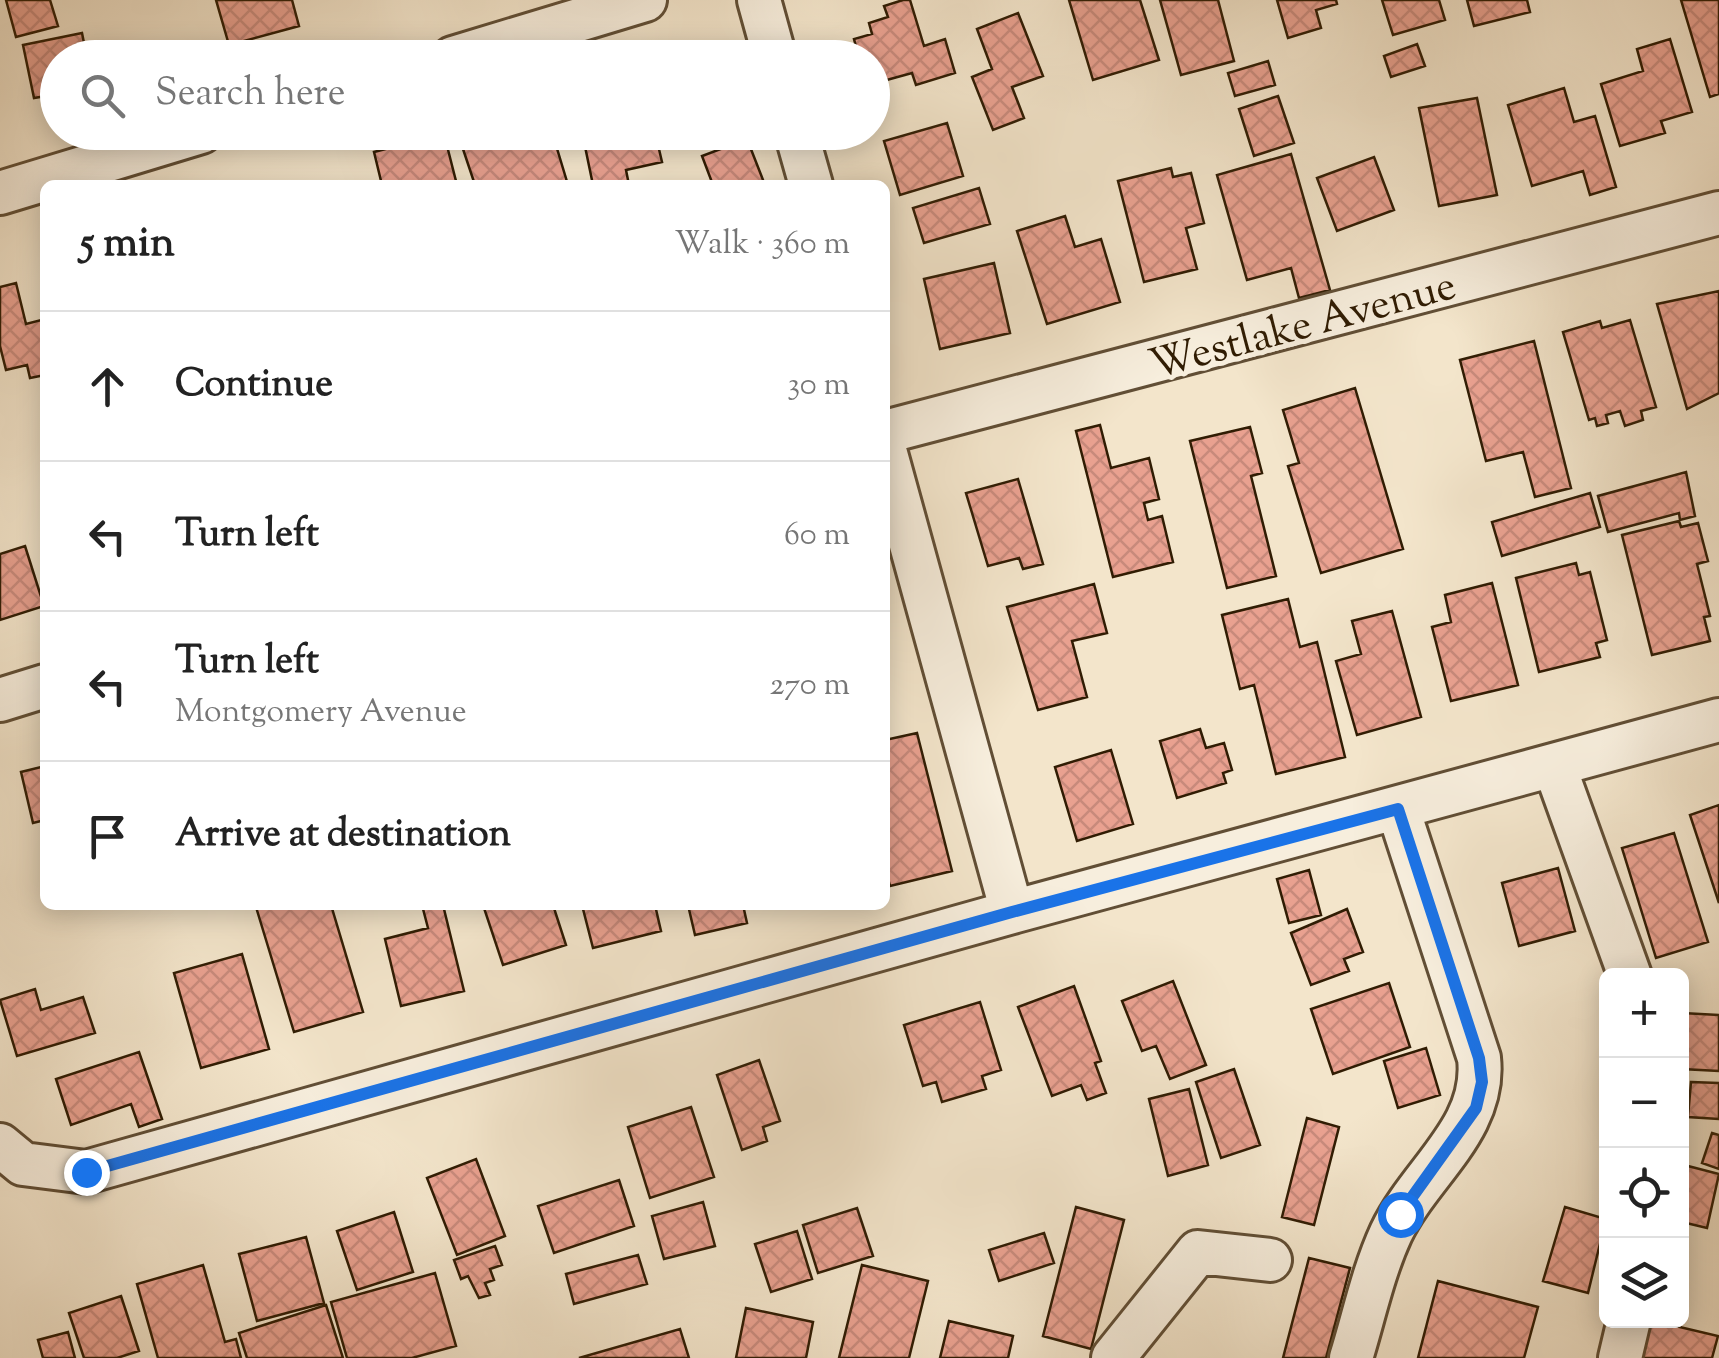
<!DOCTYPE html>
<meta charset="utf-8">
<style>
:root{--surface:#fff;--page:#f6f6f6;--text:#222;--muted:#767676;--line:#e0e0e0}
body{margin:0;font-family:"Sorts Mill Goudy",serif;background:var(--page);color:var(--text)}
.controls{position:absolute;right:30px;bottom:30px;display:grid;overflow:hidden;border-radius:15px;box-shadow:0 5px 25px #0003}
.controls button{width:90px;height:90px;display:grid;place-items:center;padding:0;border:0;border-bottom:2px solid var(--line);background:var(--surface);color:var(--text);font:50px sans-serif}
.stop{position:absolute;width:30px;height:30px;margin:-22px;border:8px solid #1a73e8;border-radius:50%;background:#fff}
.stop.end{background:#1a73e8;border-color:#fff;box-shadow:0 2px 10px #0008}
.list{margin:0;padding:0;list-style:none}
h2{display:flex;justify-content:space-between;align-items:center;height:130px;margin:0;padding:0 40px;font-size:42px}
h2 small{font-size:32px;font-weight:400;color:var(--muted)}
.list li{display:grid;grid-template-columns:65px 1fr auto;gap:30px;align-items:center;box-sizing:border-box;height:150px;padding:0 40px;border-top:2px solid var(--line)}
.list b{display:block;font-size:38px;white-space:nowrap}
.list p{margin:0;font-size:32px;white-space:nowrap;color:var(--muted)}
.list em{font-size:32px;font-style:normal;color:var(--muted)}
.icon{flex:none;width:55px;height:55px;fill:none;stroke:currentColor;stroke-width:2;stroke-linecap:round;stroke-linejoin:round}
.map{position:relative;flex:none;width:1719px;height:1358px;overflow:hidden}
.search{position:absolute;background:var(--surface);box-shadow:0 5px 25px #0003;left:40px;top:40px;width:850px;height:110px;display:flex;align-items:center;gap:25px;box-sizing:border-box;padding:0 35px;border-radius:55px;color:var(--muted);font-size:38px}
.panel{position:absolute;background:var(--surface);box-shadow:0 5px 25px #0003;left:40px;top:180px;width:850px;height:730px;border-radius:15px}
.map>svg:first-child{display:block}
.building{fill:url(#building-cross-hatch);stroke:#301c03;stroke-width:2.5}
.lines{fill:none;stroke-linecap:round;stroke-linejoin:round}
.minor-casing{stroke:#614e35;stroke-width:48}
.minor{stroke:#f7eedd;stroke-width:42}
.route{stroke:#1a73e8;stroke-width:12}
.labels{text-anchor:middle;stroke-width:10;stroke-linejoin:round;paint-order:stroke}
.street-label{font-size:42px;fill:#301c03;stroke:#f7eedd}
</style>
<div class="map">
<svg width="1719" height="1358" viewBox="0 0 1719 1358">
<defs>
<pattern id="building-cross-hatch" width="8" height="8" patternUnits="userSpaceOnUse" patternTransform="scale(2.5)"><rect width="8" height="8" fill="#e9a190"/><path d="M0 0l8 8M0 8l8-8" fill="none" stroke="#c88a7b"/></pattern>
</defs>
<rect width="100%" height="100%" fill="#f3e5cb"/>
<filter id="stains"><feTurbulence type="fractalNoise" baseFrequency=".002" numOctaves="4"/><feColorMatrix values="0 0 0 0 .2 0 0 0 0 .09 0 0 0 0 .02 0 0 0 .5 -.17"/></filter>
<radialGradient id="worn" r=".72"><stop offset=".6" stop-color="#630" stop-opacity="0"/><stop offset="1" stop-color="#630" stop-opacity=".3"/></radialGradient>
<path class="building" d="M6,0h44l8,26 -42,11z
M216,0h76l7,26 -70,19z
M903,0h7l14,46 21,-7 10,34 -39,12 -4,-12 -40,11v-26h-13l-5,-19 18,-5 -3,-11 19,-6 -4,-11z
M1069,0h71l19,60 -66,20z
M1160,0h58l16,61 -53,14z
M1277,0h59l1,4 -21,6 5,18 -33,10z
M1382,0h57l6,20 -52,15z
M1467,0h60l3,12 -56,14z
M1681,0h38v94l-9,3z
M1018,13l25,63 -31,11 12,31 -31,12 -21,-53 20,-8 -15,-40z
M82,33l5,25h-29v36l-24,4 -11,-53z
M1670,39l22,73 -31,9 4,12 -45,13 -19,-62 42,-13 -6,-22z
M1417,44l8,22 -34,11 -7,-21z
M1268,61l7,24 -40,11 -7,-23z
M1564,88l10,34 21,-6 21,71 -26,8 -7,-24 -51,15 -24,-81z
M1278,96l16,47 -40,13 -15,-47z
M1477,98l20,97 -58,11 -20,-98z
M947,123l16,53 -63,19 -16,-54z
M505,132h47l16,53h-93l-13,-39z
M582,132h73l7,30 -36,8 3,15h-36z
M687,132h59l-55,16z
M444,134l13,51h-75l-8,-33z
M747,139l18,46h-52l-11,-29z
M1291,154l39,136 -31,8 -8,-30 -44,12 -30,-105z
M1374,157l20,53 -57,21 -20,-53z
M1171,168l2,9 18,-4 13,50 -18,5 11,41 -53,13 -26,-101z
M979,188l11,36 -66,19 -11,-35z
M1065,216l10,31 26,-8 19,63 -73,22 -30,-93z
M994,263l16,70 -70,16 -16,-70z
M16,283l10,41 19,-5v56l-15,3 -3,-13 -21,5 -6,-24v-59z
M1719,291v102l-32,16 -30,-105z
M1630,320l26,87 -15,4 2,9 -18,6 -5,-15 -14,4 2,8 -11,3 -2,-8 -6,2 -26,-88 37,-11 2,7z
M1534,341l37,147 -36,9 -12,-45 -37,9 -26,-101z
M1355,388l48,161 -82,24 -33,-107 11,-3 -16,-53z
M1100,425l11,43 38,-10 10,41 -15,4 4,17 14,-4 11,46 -60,15 -37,-146z
M1250,427l12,46 -11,3 25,100 -49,12 -37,-147z
M1686,472l9,44 -15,4 -1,-7 -71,19 -10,-36z
M1018,479l25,85 -20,5 -4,-11 -31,8 -22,-73z
M1590,493l10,34 -98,29 -10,-34z
M1679,521l2,6 17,-4 10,38 -11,3 13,52 -6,1 6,24 -58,14 -30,-120z
M25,546l19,60 -44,14v-66z
M1576,563l3,12 11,-3 17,68 -11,3 4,14 -61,15 -23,-94z
M1492,583l26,102 -67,16 -19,-74 19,-5 -6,-27z
M1094,584l13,49 -35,8 15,56 -49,13 -31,-103z
M1288,599l12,48 17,-5 28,115 -69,17 -22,-89 -14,4 -18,-74z
M1392,611l29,106 -64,18 -21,-74 25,-7 -9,-33z
M1200,729l6,19 18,-5 8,27 -9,3 3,10 -49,15 -17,-57z
M917,733l35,138 -62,15 -5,-19v-127z
M1111,750l22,74 -56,17 -22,-74z
M45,766v54l-12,3 -12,-51z
M1719,805v98l-29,-88z
M1674,833l34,109 -52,16 -34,-110z
M1558,868l17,63 -56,15 -17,-63z
M1309,870l12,45 -32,8 -12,-44z
M264,905h67l32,107 -69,20 -38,-125z
M422,905h21l21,86 -63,15 -16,-67 43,-11z
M483,905h70l13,40 -63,20z
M582,905h73l6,26 -68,17z
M688,905h55l4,18 -52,12z
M1347,909l16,43 -19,7 5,12 -38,14 -20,-52z
M242,954l27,95 -68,19 -27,-95z
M1173,981l33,84 -36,14 -14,-33 -14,5 -20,-50z
M1389,983l21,64 -77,27 -22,-65z
M1074,986l27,75 -6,2 11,30 -19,7 -6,-15 -29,11 -34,-89z
M35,989l6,21 42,-13 12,36 -78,23 -17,-56z
M980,1002l21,68 -19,6 4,13 -44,13 -6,-20 -13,4 -19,-61z
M1682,1013l37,2v56l-37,-2z
M1426,1048l14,47 -42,13 -14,-47z
M139,1052l23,67 -23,8 -8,-23 -60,21 -15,-46z
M759,1060l21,61 -17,6 4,14 -25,9 -25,-75z
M1234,1069l26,76 -39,13 -25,-76z
M1691,1082l28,1v36l-31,-2z
M1189,1089l19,76 -40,11 -19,-77z
M691,1107l23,70 -64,21 -22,-71z
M1307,1118l32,9 -25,98 -32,-8z
M1712,1133l7,2v34l-17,-6z
M476,1159l29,77 -48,19 -30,-77z
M1688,1166l31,8 -12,54 -25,-6z
M619,1180l15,46 -80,27 -16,-47z
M703,1202l12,44 -51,13 -12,-43z
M1076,1207l48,13 -33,129 -48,-13z
M1565,1207l41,12 -18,74 -45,-12z
M857,1208l16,48 -55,17 -15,-48z
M394,1212l19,60 -56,18 -20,-59z
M797,1231l15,48 -41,13 -16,-48z
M1044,1233l10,30 -55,18 -10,-31z
M306,1237l18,66 -67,18 -18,-67z
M495,1246l7,19 -12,4 4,11 -9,3 5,12 -11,3 -11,-22 -7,3 -7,-19z
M638,1255l9,29 -73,20 -8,-30z
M1309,1258l41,10 -24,90h-43z
M203,1265l22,77 11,-3 5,19h-83l-21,-74z
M862,1265l66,16 -19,77h-70z
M435,1273l21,73 -44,12h-65l-16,-56z
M1438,1281l100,26 -14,51h-106z
M121,1296l18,55 -22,7h-33l-15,-45z
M326,1305l17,53h-96l-8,-25z
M746,1308l67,14 -7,36h-70z
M1650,1320l68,16 -6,22h-73z
M949,1321l64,15 -5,22h-68z
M680,1329l9,29h-110z
M68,1332l7,26h-32l-5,-18z"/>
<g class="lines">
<g class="minor-casing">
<path id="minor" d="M759,0l16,58
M453,58l192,-58
M796,132l15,53
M0,193l201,-61
M885,432l834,-219
M885,450l127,462
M0,700l45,-14
M1554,765l76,211
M0,1145l23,19 63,8 926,-260 707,-192
M1113,1358l85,-106 72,8
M1351,1358c13,-42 22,-86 40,-125 29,-61 96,-104 88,-175l-81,-249
M1620,1358l9,-38"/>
</g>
<use href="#minor" class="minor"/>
</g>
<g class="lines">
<path class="route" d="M86,1172l926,-260 386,-103 81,249 3,24 -6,26 -76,106"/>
</g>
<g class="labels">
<g class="street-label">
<text transform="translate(1302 323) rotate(-15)" y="15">Westlake Avenue</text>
</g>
</g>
<rect width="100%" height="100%" filter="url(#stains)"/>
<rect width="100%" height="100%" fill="url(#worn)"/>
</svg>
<div class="controls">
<button>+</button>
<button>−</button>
<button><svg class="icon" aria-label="locate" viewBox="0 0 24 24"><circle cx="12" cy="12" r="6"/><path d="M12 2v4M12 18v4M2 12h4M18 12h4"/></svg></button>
<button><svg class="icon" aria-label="layers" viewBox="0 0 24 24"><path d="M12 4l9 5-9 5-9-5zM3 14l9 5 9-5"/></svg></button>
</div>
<div class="stop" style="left:1400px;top:1214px"></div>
<div class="stop end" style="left:86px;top:1172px"></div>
<div class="search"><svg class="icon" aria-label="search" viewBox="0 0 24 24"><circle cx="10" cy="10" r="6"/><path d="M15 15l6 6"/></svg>Search here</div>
<section class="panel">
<h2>5 min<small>Walk · 360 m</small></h2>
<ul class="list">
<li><svg class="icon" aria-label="ahead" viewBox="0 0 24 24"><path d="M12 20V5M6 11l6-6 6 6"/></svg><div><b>Continue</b></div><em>30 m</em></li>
<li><svg class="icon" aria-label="left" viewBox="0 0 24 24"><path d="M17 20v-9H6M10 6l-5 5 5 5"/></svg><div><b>Turn left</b></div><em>60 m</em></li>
<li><svg class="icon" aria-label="left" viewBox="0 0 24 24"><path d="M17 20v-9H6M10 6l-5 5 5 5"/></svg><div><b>Turn left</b><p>Montgomery Avenue</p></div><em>270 m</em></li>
<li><svg class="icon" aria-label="arrive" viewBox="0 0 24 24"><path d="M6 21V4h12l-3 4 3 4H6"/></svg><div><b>Arrive at destination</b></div></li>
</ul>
</section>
</div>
